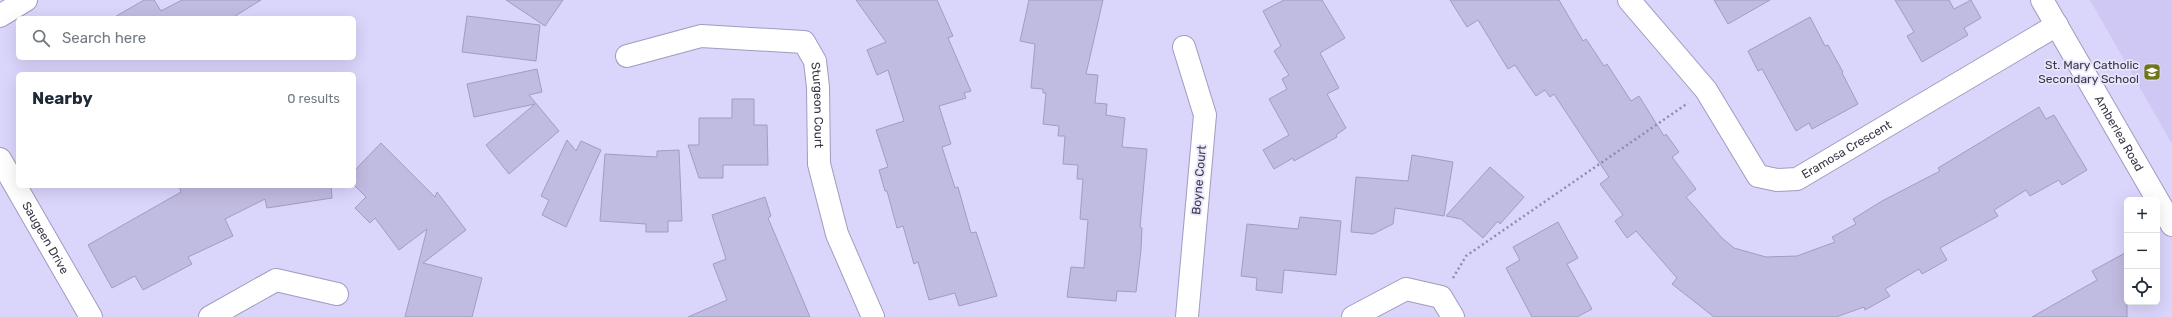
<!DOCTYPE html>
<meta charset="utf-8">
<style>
:root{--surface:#fff;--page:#f2f2f3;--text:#1f2937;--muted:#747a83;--line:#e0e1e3}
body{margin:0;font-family:Rubik,sans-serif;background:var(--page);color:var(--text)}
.controls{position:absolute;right:12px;bottom:12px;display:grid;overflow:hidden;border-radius:6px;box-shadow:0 4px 16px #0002}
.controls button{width:36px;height:36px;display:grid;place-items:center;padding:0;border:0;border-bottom:1px solid var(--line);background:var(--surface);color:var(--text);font:20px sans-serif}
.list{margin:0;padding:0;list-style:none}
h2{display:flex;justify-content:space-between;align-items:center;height:52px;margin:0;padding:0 16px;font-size:17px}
h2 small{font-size:13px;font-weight:400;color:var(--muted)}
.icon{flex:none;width:22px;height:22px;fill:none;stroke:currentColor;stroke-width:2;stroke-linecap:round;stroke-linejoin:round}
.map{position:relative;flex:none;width:2172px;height:317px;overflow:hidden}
.search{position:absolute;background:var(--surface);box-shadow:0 4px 16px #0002;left:16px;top:16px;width:340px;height:44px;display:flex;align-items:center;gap:10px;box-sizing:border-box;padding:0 14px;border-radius:6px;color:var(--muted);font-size:15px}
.panel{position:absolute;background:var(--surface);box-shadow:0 4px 16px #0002;left:16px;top:72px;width:340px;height:116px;border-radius:6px}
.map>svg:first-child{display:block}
.built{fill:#cfc8f5}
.building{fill:#c0bbe0;stroke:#a19cc0}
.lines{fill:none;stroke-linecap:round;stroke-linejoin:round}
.minor-casing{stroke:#a09bbf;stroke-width:24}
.path{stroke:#908ca8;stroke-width:2.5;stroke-dasharray:2 3;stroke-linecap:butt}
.minor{stroke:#fff;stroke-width:22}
.labels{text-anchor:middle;stroke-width:3.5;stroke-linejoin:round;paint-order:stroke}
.poi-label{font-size:12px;fill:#393746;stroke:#e7e4fb;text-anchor:end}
.street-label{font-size:12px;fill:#393746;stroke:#e7e4fb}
</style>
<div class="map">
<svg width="2172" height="317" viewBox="0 0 2172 317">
<rect width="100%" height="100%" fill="#dad5fb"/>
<path class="built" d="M2090,0h82v144z"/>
<path class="building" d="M144,0h10l7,11 21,-11h79l-29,18h-119z
M506,0h57l-18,26z
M856,0h81l16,36 -5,2 23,53 -7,2 2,5 -27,8 12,38 -9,3 13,41 3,-1 13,46 5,-1 21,64 -38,10 -4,-13 -26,7 -11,-38 -4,2 -11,-38 -6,2 -10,-37h-2l-6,-21 9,-3 -12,-37 28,-9 -16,-51 -11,5 -10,-25 19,-8z
M1029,0h74l-17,74 12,1 -3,28 12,1 -1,11 19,3 -3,29 25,2 -7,78 2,1 -1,22 -5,42 -19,-1 -1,10 -49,-4 4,-30 13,1 4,-48 -8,-1 3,-40h-6l1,-14 -15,-1 2,-28h-7l1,-10 -16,-2 3,-31h-3v-4l-12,-1 4,-44 -15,-3z
M1284,0h38l23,38 -25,15 19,35 -12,6 19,34 -10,7 1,2 -43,24 -1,-3 -19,11 -11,-19 26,-15 -20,-36 18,-10 -5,-10 7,-4 -15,-24 7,-5 -18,-35z
M1450,0h109l24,41 3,-2 18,27 3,-2 24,37 8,-5 25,40 2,-2 13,18 -7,5 24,32 -10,8 36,41 12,10 32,9 31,-1 38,-14 -3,-5 24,-13 -3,-5 29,-18 58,-30 -2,-3 101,-61 7,12 8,-4 33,55 -25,15 -3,-5 -29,16 -4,-6 -32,20 4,6 -58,32 7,12 -25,14 -3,-5 -34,20 5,7 -25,14 -1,-3 -28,10h-122l-42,-33 5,-6 -41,-47 -9,7 -12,-17 8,-6 -23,-31 9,-7 -55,-83 -4,3 -5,-7 -9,6 -21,-31 -7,4 -30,-49 -11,7z
M1714,0h56l-42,24z
M1895,0h54l5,9 17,-9 10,18 -17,10 4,7 -46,27 -15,-26 7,-4z
M467,16l73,9 -4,36 -74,-9z
M1810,17l15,29 3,-1 15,27 -1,1 16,31 -46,25 -3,-6 -13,8 -34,-62 -4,2 -10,-20z
M537,69l5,23 -13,3 30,36 -50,43 -23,-29 49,-41 -61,13 -7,-33z
M732,99h22v26h13l1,40h-45v13h-24l-11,-33h11v-27h33z
M567,140l9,11 5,-10 20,9 -35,77 -24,-12 7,-15 -8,-4z
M381,143l54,54 2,-5 29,38 -43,33 59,15 -10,39h-67l22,-88 -28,21 -24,-32 -5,5 -15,-15 11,-11 -12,-12v-14z
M679,150l3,71h-14v11h-22v-8l-46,-3 5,-67 52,3v-6z
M1412,155l41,7 -9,54 -49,-8 -2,16 -20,10 -22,-2 5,-55 52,4z
M1490,167l34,30 -24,27 -2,-3 -15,17 -22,-19 -15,-3z
M179,186h152l1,12 -65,10 -2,-9 -40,20 8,17 -45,21 4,7 -49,26 -8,-14 -23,12 -24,-43 93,-53z
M765,197l6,19 -3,2 42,99h-122l39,-17 -14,-36 13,-5 -14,-44z
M1300,217l41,4 -5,54 -52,-5 -2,23 -26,-3 1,-12 -16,-2 6,-52 51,5z
M1558,222l20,36 -11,6 25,45 -15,8h-45l-26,-49 14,-8 -7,-13z
M2127,252v65h-95l65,-37 -5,-9z"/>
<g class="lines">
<g class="minor-casing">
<g id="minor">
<path id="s1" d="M1629,0l77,90 52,86 19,4 20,-1 260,-154"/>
<path id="s2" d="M2042,0l130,225"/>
<path d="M0,16l26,-16"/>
<path d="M1184,47l21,68 -18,202"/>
<path id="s3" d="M627,56l74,-20 103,6 11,19 3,26 1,77 18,70 36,83"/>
<path id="s4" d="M0,159l91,158"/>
<path d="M210,317l66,-37 61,14"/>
<path d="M1353,317l53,-28 35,8 12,20"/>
</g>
</g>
<path class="path" d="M1453,278l13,-22 222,-153"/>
<use href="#minor" class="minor"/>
</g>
<defs>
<g id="school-square" transform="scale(0.9)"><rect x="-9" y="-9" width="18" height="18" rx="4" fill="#72751c" stroke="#e7e4fb"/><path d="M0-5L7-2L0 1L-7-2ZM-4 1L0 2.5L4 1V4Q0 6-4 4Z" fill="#fff"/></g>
</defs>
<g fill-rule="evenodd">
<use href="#school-square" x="2152" y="72"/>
</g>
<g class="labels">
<g class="poi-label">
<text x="2139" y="69">St. Mary Catholic<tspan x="2139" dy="14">Secondary School</tspan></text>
</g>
<g class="street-label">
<text dy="4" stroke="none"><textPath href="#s3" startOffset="246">Sturgeon Court</textPath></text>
<text dy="4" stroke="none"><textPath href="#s2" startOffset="154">Amberlea Road</textPath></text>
<text dy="4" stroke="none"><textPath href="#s1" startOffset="316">Eramosa Crescent</textPath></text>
<text transform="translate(1199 180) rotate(-85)" y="4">Boyne Court</text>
<text dy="4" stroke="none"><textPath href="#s4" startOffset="91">Saugeen Drive</textPath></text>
</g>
</g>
</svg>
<div class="controls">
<button>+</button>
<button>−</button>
<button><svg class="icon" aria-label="locate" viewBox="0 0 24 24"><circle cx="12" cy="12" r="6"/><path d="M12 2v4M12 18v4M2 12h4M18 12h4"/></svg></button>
</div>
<div class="search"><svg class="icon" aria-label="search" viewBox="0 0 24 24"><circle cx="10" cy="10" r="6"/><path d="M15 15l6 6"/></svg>Search here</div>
<section class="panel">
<h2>Nearby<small>0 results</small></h2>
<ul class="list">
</ul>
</section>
</div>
